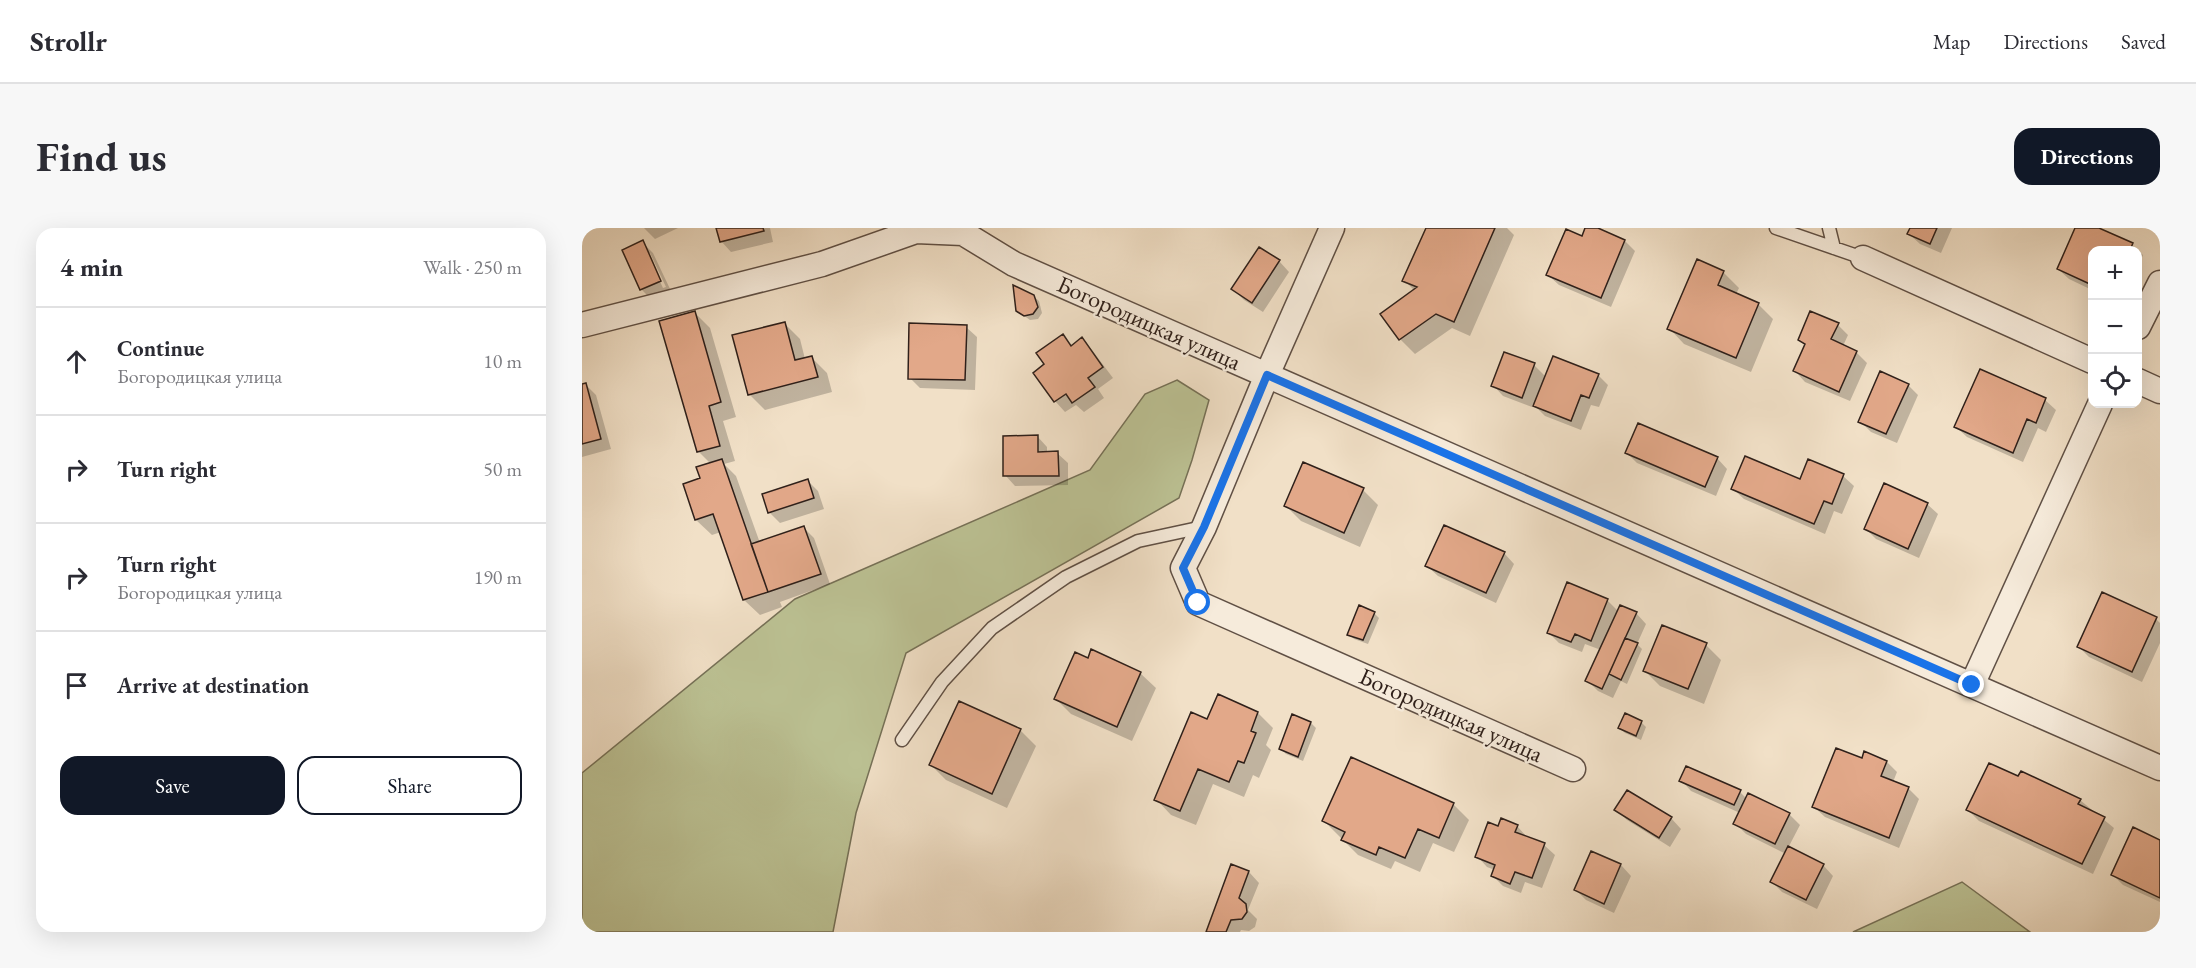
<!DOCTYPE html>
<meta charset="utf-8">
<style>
:root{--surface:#fff;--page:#f7f7f7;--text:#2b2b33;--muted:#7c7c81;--line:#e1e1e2;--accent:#111827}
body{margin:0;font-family:"EB Garamond",serif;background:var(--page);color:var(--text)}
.controls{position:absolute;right:18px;top:18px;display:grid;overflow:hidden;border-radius:12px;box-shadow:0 6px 24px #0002}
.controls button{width:54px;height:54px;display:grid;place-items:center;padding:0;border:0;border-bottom:2px solid var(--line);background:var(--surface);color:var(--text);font:30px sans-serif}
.stop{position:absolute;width:18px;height:18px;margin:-14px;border:4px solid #1a73e8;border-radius:50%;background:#fff}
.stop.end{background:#1a73e8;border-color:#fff;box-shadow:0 2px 6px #0008}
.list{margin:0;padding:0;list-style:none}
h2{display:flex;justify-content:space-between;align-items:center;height:78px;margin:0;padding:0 24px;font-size:26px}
h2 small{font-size:20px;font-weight:400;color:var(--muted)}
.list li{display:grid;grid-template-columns:39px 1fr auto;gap:18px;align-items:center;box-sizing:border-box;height:108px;padding:0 24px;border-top:2px solid var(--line)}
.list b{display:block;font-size:22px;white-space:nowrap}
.list p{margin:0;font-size:20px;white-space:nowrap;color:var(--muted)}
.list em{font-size:20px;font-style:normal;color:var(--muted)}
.actions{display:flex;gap:12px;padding:18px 24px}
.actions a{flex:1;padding:14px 0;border:2px solid var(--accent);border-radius:18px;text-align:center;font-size:21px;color:var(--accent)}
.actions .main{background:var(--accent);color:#fff}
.icon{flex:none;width:33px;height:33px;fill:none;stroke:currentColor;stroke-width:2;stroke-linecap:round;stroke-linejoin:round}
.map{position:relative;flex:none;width:1578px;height:704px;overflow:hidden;border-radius:18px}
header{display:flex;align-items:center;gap:36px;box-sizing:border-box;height:84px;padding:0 30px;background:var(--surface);border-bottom:2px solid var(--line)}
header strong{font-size:28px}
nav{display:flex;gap:33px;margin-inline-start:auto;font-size:21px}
.intro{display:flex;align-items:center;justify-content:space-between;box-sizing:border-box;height:144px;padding:0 36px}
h1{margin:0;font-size:42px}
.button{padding:15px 27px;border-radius:18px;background:var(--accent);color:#fff;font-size:21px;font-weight:700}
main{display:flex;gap:36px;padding:0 36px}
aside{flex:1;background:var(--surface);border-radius:18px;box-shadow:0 6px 24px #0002}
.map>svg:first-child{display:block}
.green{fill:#bcc294;stroke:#767157;stroke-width:1.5}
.shadow{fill:#0003;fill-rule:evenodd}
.building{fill:#e2a889;stroke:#2f201a;stroke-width:1.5}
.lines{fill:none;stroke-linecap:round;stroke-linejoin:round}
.service-casing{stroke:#605045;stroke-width:15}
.minor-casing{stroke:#605045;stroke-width:27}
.service{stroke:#f6ebdb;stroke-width:12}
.minor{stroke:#f6ebdb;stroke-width:24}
.route{stroke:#1a73e8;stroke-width:8}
.labels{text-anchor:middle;stroke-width:5;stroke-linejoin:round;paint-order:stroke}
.street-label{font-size:24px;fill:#2f201a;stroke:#f6ebdb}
</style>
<header>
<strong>Strollr</strong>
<nav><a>Map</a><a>Directions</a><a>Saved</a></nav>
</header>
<div class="intro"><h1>Find us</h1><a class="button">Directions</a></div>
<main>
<aside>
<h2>4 min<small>Walk · 250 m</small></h2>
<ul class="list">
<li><svg class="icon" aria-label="ahead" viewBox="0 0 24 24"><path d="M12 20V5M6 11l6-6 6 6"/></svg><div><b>Continue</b><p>Богородицкая улица</p></div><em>10 m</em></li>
<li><svg class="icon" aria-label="right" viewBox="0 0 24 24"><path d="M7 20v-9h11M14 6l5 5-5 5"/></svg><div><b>Turn right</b></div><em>50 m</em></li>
<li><svg class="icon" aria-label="right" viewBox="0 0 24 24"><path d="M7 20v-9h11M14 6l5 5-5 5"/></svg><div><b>Turn right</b><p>Богородицкая улица</p></div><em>190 m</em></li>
<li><svg class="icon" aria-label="arrive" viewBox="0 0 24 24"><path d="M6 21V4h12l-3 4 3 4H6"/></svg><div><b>Arrive at destination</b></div></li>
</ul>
<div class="actions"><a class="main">Save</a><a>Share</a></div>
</aside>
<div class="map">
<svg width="1578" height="704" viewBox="0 0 1578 704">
<rect width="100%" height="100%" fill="#f1e0c7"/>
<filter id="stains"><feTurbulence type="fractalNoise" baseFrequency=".00333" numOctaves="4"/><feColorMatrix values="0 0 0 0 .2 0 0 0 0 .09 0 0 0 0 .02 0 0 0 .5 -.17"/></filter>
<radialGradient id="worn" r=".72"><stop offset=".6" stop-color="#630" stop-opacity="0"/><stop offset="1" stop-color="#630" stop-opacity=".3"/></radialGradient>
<path class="green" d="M595,152l32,20 -17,60 -13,38 -273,155 -50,160 -23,119h-251v-159l213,-174 295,-129 55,-76z
M1380,654l68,50h-177z"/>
<path class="shadow" d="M62,0h34l-23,11z
M136,0h52l3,14 -42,10 -10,-11z
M845,0h80l7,7 -44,101 -18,-8 -37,26 -15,-15 15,-48 -11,-11z
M1005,0h7l31,13 10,10 -24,56 -52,-22 -11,-10 34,-37z
M1330,0h40l-11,25 -21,-9 -11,-10z
M1494,0h19l37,17 11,10 -5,12v-17h-46v40l-23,-11 -11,-10z
M60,14l11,11 18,38 -19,9 -11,-11zM65,25h3l16,34 -3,1z
M697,33l10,11 -26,40 -19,-12 -11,-11z
M1116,33l26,12 15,15 -3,6 22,10 15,15 -22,53 -67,-28 -15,-16z
M451,68l6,5 3,12 -4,6 -8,1 -7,-5z
M112,84l16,16 26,89 -13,4 12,40 -11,3 12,12 24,67 44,-15 10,10 16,46 -50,18 2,5 -22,8 -16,-15 -23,-68 -9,3 -16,-15 6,-41 9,-15 -12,-12 -38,-130z
M202,95l16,16 5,20 7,-1 15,15 5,19 -67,18 -15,-15 -16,-58z
M1256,97l10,10 -5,11 13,6 11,11 -17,38 -45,-19 -10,-11 11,-25 -7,-6z
M384,99l11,10 -2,53 -55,-2 -10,-10z
M480,108l11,10 9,-7 10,11 21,28 -15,11 6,9 -20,14 -8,-7 -11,7 -10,-11 -20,-28 11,-8z
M952,137l12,12 52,-2 10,10 -9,22 -8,-2 -10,25 -36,-14 -12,-12 -1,3 -29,-11 -10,-11z
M3,156l11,11 15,54 -29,8v-72z
M1326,157l10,10 -21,48 -26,-11 -11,-11z
M1463,172l11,10 -10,22 -8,-4 -15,34 -56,-25 -11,-10z
M455,208l10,11v6h10l11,10v22l-53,1 -10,-11z
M1045,225l90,5 10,11 -11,27 -79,-33z
M1227,233l34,15 11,10 -12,28 -8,-3 -9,23 -81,-35 -11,-10 68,-8z
M226,253l10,10 6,18 -44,14 -11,-11z
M781,262l15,15 -18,42 -59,-26 -15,-15z
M1345,276l11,10 -19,44 -43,-19 -10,-10z
M922,325l10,11 -18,39 -58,-27 -11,-10z
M986,356l39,16 11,11 18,2 10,11 -9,20 5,5 -15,35 -6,-3 -8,17 -15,-7 -11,-11 14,-30 -16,-6 -3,8 -23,-9 -11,-11z
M792,385l5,5 -11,26 -14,-5 -5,-5z
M1574,391l4,4v20l-18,39 -53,-25 -10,-10z
M1124,417l15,15 -17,44 -44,-18 -15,-15z
M507,432l51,13 16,15 -24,53 -61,-27 -16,-16z
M676,485l15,15 -7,17 5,5 -12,28 -6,-3 -9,22 -31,-13 -17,41 -25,-10 -15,-16z
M711,488l18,7 5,5 -13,33 -17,-7 -5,-5z
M1059,494l5,5 -5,13 -16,-7 -5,-5z
M438,502l16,16 -29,62 -61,-28 -15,-15z
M1281,532l24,2 10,10 -4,10 15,6 11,11 -20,49 -74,-31 -11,-10z
M1437,550l61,22 34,28 -21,46 -114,-53 -11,-11z
M1099,552l59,12 7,7 2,-4 40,19 11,11 -12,23 35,17 10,11 -16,33 -35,-17 -10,-10 14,-28 -40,-20 -11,-11 5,-10 -49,-22z
M871,576l16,16 -15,32 -21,-9 -13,29 -25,-11 -4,8 -33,-14 -34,-34z
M1034,582l55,8 10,11 -11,18 -43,-27z
M935,598l10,11 17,8 11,10 -13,33 -17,-6 -4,11 -18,-7 -10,-10 2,-6 -8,-3 -10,-11 22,-28z
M1578,614v60l-37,-17 -10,-10z
M1010,625l29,12 10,11 -17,37 -28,-13 -10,-10z
M650,638l17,6 10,11 -11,27 9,9 -2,8 -6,4 -8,-1 -1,2h-33z"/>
<path class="building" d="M134,0h47l1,3 -44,11z
M844,0h69l-41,94 -18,-8 -37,26 -19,-26 37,-27 -15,-6z
M1003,0h13l27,12 -24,58 -55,-23 20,-46 16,7z
M1328,0h27l-7,16 -23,-10z
M1493,0h24l34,15 -3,7h-38v35l-35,-16z
M61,12l18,41 -21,9 -18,-40z
M677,19l21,13 -28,43 -21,-14z
M1115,31l27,12 -6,14 41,18 -23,55 -69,-29z
M431,57l21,10 4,12 -5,7 -9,2 -8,-5z
M113,83l26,91 -12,4 11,40 -23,6 -38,-131z
M1228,83l29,12 -8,16 26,12 -18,41 -46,-21 12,-27 -7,-4z
M203,94l10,38 17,-4 6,21 -70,18 -16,-60z
M327,95l58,2 -2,55 -57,-1z
M481,106l8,12 11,-9 21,30 -15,11 7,9 -23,16 -6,-9 -12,8 -21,-29 11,-9 -8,-11z
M922,124l31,11 -13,35 -31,-12z
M971,128l46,18 -10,24 -8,-3 -10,26 -38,-15z
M1398,141l66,29 -10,25 -9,-4 -14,34 -59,-26z
M1298,143l29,13 -23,50 -28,-12z
M4,155l15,56 -19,5v-60z
M1056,195l80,34 -13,30 -80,-34z
M456,207v17l20,-1 1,25h-56v-40z
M1163,228l55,23 8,-20 36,15 -12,30 -8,-3 -10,23 -83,-35z
M140,231l46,133 -25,8 -30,-86 -18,6 -12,-36 17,-6 -4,-11z
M721,234l61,26 -20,45 -60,-27z
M226,251l6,19 -46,15 -6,-19z
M1302,255l44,20 -20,46 -44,-20z
M862,297l61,27 -19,41 -61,-27z
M222,298l17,48 -53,18 -17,-48z
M985,354l41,17 -17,42 -16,-7 -4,8 -24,-9z
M1520,364l55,25 -25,55 -55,-25z
M777,377l16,7 -12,28 -16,-5z
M1038,377l17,7 -35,77 -17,-8z
M1080,397l45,18 -19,46 -45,-18z
M1043,410l13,5 -17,37 -12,-6z
M509,421l50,23 -24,55 -63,-28 21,-47 13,6z
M636,466l40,18 -7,19 5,2 -12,30 -6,-2 -9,21 -31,-13 -18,42 -26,-11 37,-88 16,7z
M377,473l62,28 -29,65 -63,-29z
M1043,485l17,8 -6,15 -18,-8z
M710,486l19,8 -13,35 -19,-8z
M1254,520l26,10 2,-7 23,10 -6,15 28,11 -20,51 -77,-31z
M769,529l103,46 -15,35 -21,-9 -13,29 -26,-11 -3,8 -35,-15 4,-8 -23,-11z
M1407,535l29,13 3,-5 60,28 -3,5 27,13 -23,47 -116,-54z
M1104,538l55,24 -7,15 -55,-24z
M1045,562l45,27 -13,21 -45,-28z
M1166,565l42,20 -15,31 -42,-20z
M919,590l17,7 -3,7 30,11 -13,35 -17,-6 -5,12 -19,-8 4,-11 -20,-8 13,-35 10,4z
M1551,599l27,13v58l-49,-23z
M1206,618l36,18 -18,36 -36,-18z
M1009,623l30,13 -17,40 -30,-14z
M649,636l18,7 -10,27 7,6 1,8 -5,7 -11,1 -5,12h-20z"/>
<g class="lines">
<g class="service-casing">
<path id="service" d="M1194,0l87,30
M1247,0l5,20
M320,512l40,-58 50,-54 74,-51 72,-36 65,-14"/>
</g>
<g class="minor-casing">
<path id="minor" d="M750,0l-65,147 -63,152 -21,41 15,35 375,166
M1281,30l229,103
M0,97l240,-61 94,-33 47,2 51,31 1146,504
M1556,99l22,-44
M1556,153l22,10
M1390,457l128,-281"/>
</g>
<use href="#service" class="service"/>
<use href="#minor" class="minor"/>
</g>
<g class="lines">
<path class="route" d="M616,375l-15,-35 21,-41 63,-152 705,310"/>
</g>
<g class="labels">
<g class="street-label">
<text transform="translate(567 95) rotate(24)" y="8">Богородицкая улица</text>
<text transform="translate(869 487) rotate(24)" y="8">Богородицкая улица</text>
</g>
</g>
<rect width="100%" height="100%" filter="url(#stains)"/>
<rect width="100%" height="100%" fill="url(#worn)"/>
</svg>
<div class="controls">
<button>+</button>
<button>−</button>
<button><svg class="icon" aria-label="locate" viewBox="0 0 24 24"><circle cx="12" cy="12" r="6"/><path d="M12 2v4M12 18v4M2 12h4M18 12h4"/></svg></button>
</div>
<div class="stop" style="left:616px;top:375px"></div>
<div class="stop end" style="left:1390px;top:457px"></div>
</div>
</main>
